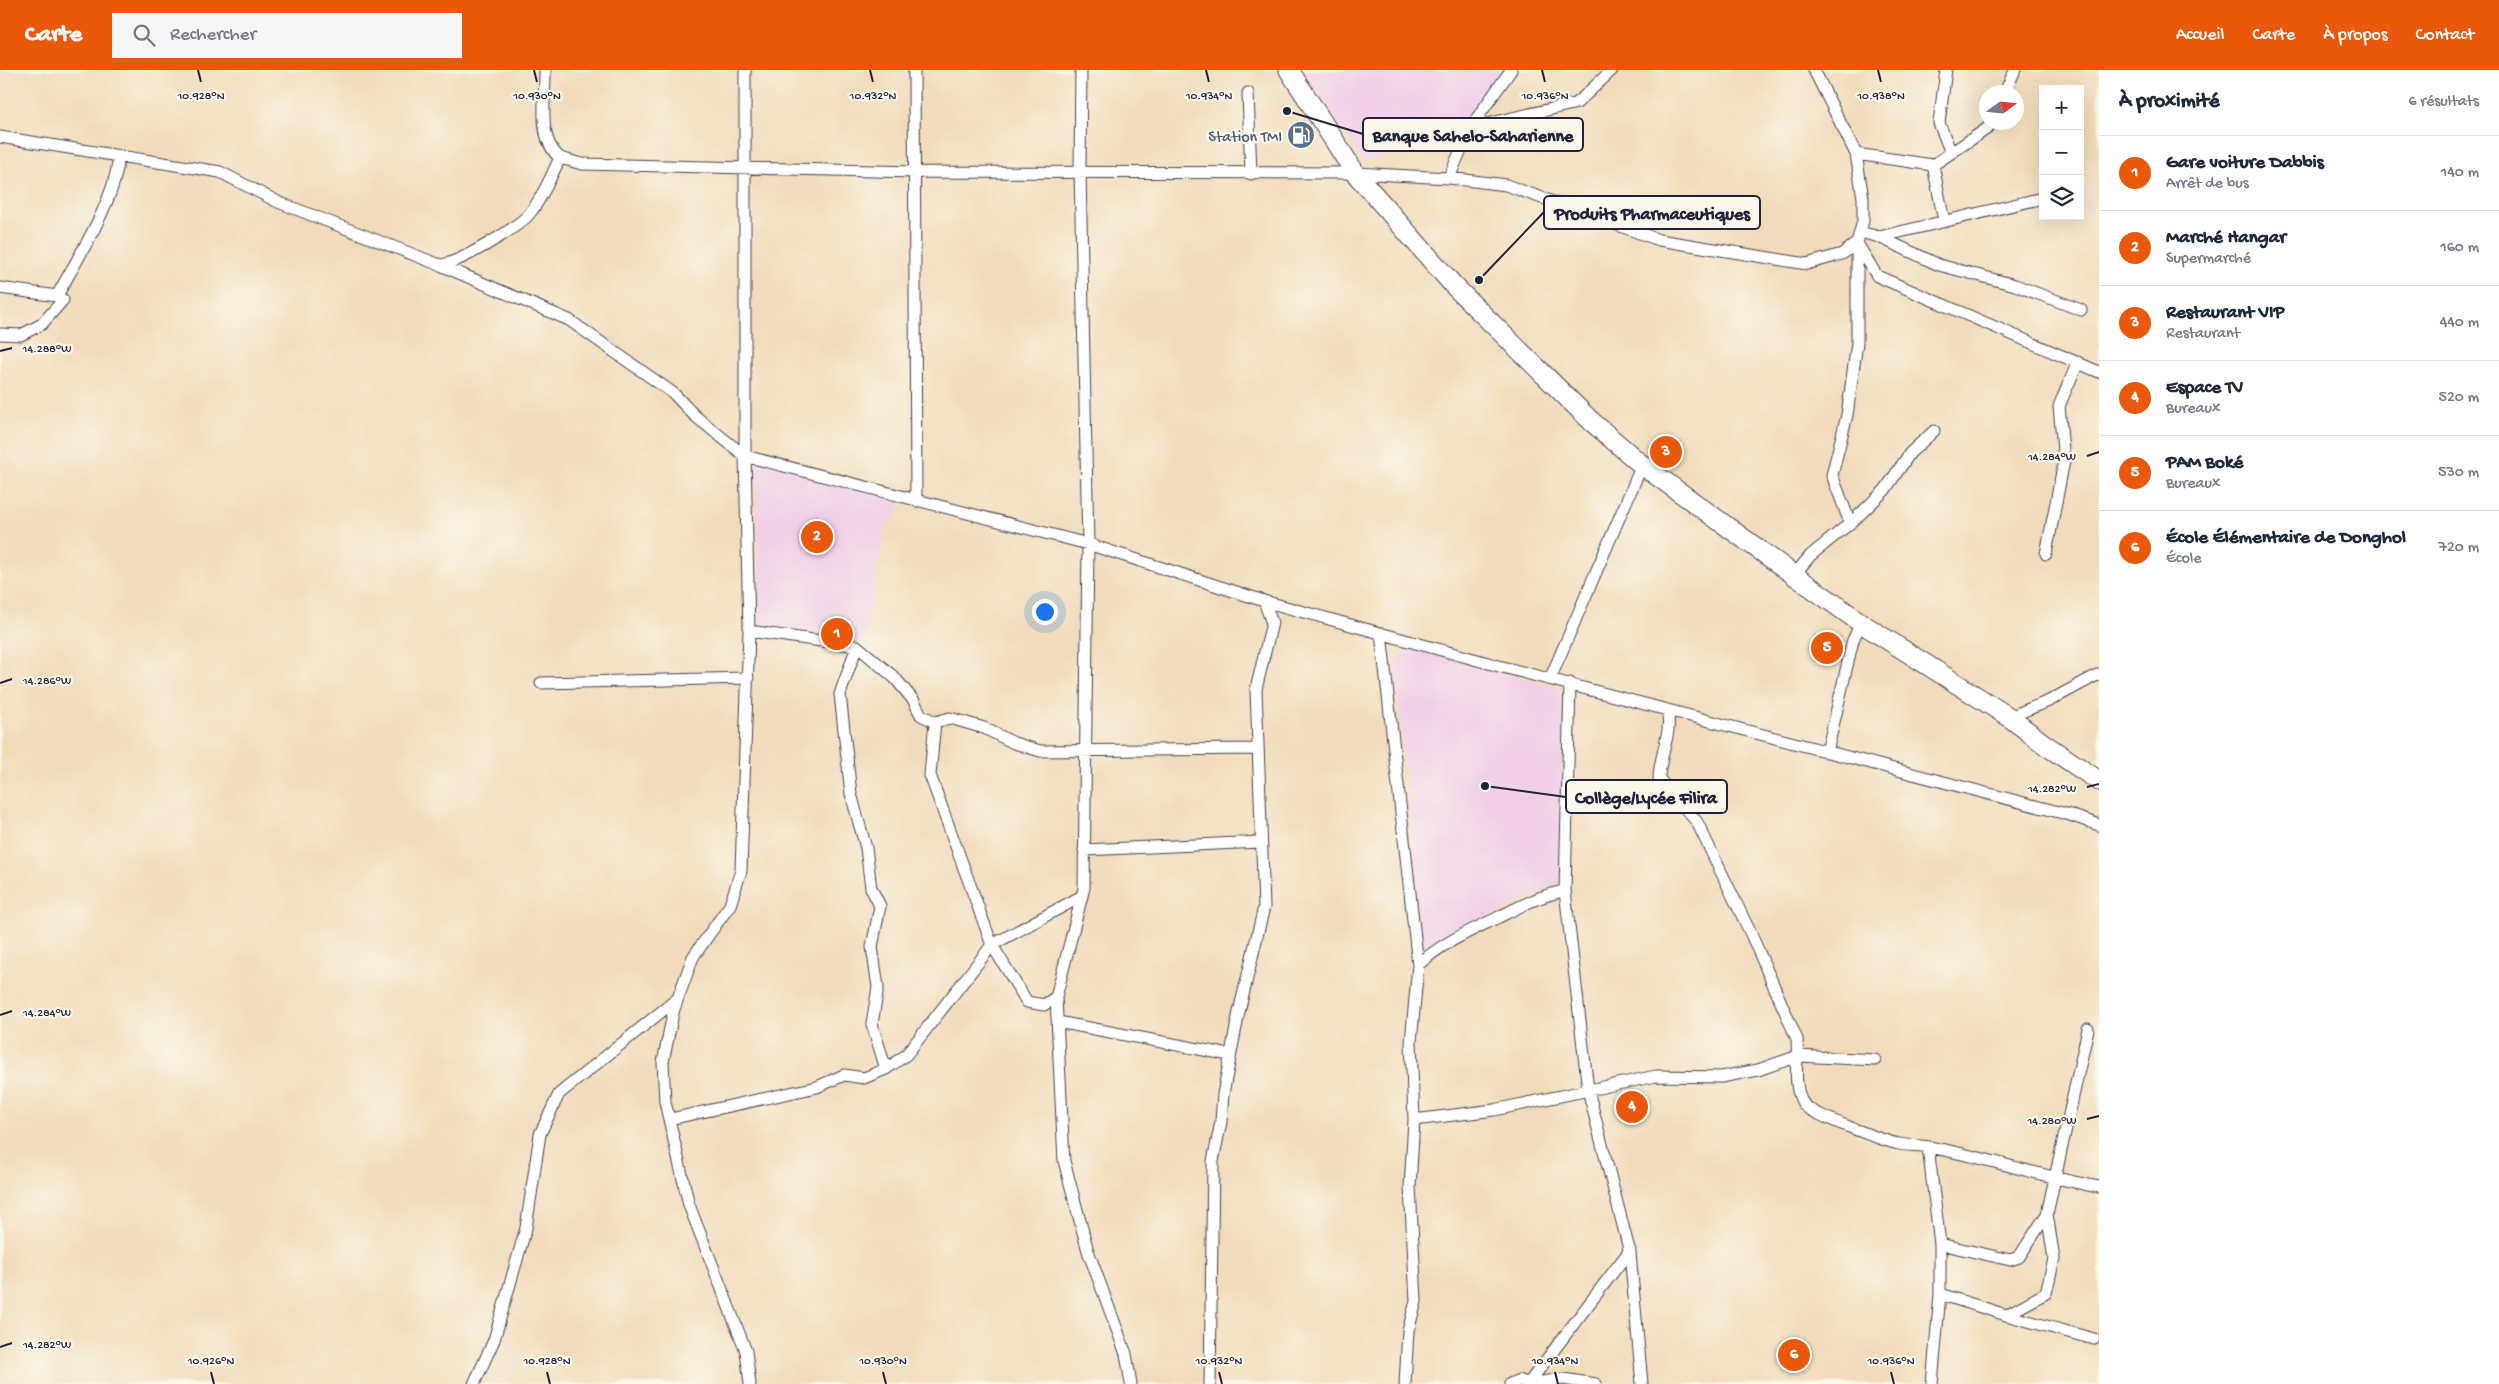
<!DOCTYPE html>
<html lang="fr">
<meta charset="utf-8">
<style>
:root{--surface:#fff;--page:#f6f6f7;--text:#1f2937;--muted:#747a83;--line:#e0e1e3;--accent:#ea580c}
body{margin:0;font-family:"Gochi Hand",sans-serif;background:var(--page);color:var(--text)}
.controls{position:absolute;right:15px;top:15px;display:grid;overflow:hidden;border-radius:0px;box-shadow:0 5px 20px #0002}
.controls button{width:45px;height:45px;display:grid;place-items:center;padding:0;border:0;border-bottom:1px solid var(--line);background:var(--surface);color:var(--text);font:25px sans-serif}
.compass{position:absolute;left:1979px;top:15px;width:45px;height:45px;border-radius:50%;background:var(--surface);box-shadow:0 5px 20px #0002;rotate:75deg}
.you{position:absolute;left:1044px;top:541px;width:18px;height:18px;margin:-12px;border:4px solid #fff;border-radius:50%;background:#1a73e8;box-shadow:0 0 0 8px #1a73e833}
.badge{display:grid;place-items:center;width:32px;height:32px;border-radius:50%;background:var(--accent);color:#fff;font-size:16px;font-weight:700}
.pin{position:absolute;translate:-50% -50%;border:2px solid #fff;box-shadow:0 1px 5px #0006}
.list{margin:0;padding:0;list-style:none}
h2{display:flex;justify-content:space-between;align-items:center;height:65px;margin:0;padding:0 20px;font-size:21px}
h2 small{font-size:16px;font-weight:400;color:var(--muted)}
.list li{display:grid;grid-template-columns:32px 1fr auto;gap:15px;align-items:center;box-sizing:border-box;height:75px;padding:0 20px;border-top:1px solid var(--line)}
.list b{display:block;font-size:19px;white-space:nowrap}
.list p{margin:0;font-size:16px;white-space:nowrap;color:var(--muted)}
.list em{font-size:16px;font-style:normal;color:var(--muted)}
.icon{flex:none;width:28px;height:28px;fill:none;stroke:currentColor;stroke-width:2;stroke-linecap:round;stroke-linejoin:round}
.map{position:relative;flex:none;width:2099px;height:1314px;overflow:hidden}
header{display:flex;align-items:center;gap:30px;box-sizing:border-box;height:70px;padding:0 25px;background:var(--accent);color:#fff}
header strong{font-size:24px}
nav{display:flex;gap:28px;margin-inline-start:auto;font-size:18px}
.search{width:350px;height:45px;background:var(--page);display:flex;align-items:center;gap:12px;box-sizing:border-box;padding:0 18px;border-radius:0px;color:var(--muted);font-size:19px}
main{display:flex}
aside{flex:1;background:var(--surface)}
.map>svg:first-child{display:block}
.built{fill:#efd0e6}
.lines{fill:none;stroke-linecap:round;stroke-linejoin:round}
.minor-casing{stroke:#413e4e;stroke-width:13}
.trunk-casing{stroke:#413e4e;stroke-width:21}
.minor{stroke:#fff;stroke-width:11}
.trunk{stroke:#fff;stroke-width:19}
.ticks{fill:none;stroke:#22223b;stroke-width:2}
.labels{text-anchor:middle;stroke-width:4.5;stroke-linejoin:round;paint-order:stroke}
.service-label{font-size:16px;fill:#4e5e75;stroke:#fbf7ec;text-anchor:end}
.ticks-label{font-size:12px;text-anchor:middle;fill:#22223b;stroke:#fbf7ec;stroke-width:4.5;stroke-linejoin:round;paint-order:stroke}
.leader{fill:none;stroke:#22223b;stroke-width:2}
.callout-dot{fill:#22223b;stroke:#fbf7ec;stroke-width:2}
.callout{fill:#fbf7ec;stroke:#22223b;stroke-width:2}
.callout-label{font-size:18px;text-anchor:middle;font-weight:bold;fill:#22223b}
</style>
<header>
<strong>Carte</strong>
<div class="search"><svg class="icon" aria-label="search" viewBox="0 0 24 24"><circle cx="10" cy="10" r="6"/><path d="M15 15l6 6"/></svg>Rechercher</div>
<nav><a>Accueil</a><a>Carte</a><a>À propos</a><a>Contact</a></nav>
</header>
<main>
<div class="map">
<svg width="2099" height="1314" viewBox="0 0 2099 1314">
<rect width="100%" height="100%" fill="#fbf7ec"/>
<filter id="ink" filterUnits="userSpaceOnUse"><feTurbulence type="fractalNoise" baseFrequency=".02" numOctaves="2"/><feDisplacementMap in="SourceGraphic" scale="10" xChannelSelector="R" yChannelSelector="G"/><feConvolveMatrix kernelMatrix="1 2 1 2 8 2 1 2 1" color-interpolation-filters="sRGB"/></filter>
<filter id="wash" filterUnits="userSpaceOnUse"><feTurbulence type="fractalNoise" baseFrequency=".0096" numOctaves="4" result="noise"/><feDisplacementMap in="SourceGraphic" scale="20" xChannelSelector="R" yChannelSelector="G"/><feGaussianBlur stdDeviation="1.12" result="paint"/><feColorMatrix in="noise" values="0 0 0 0 0 0 0 0 0 0 0 0 0 0 0 0 0 1.4 0 .05"/><feComposite in="paint" operator="in"/></filter>
<g filter="url(#wash)">
<rect width="100%" height="100%" fill="#f0dcba"/>
<path class="built" d="M1305,0h201l-57,76 -87,15z
M755,388l146,41 -4,14 -12,15 -11,59 -12,56 -102,-10z
M1411,577l152,42v193l-135,65 -7,-5 -26,-281z"/>
</g>
<g filter="url(#ink)">
<g class="lines">
<g class="minor-casing">
<path id="minor" d="M745,0v386l4,175 -8,240 -11,34 -37,52 -19,52 -11,53 2,40 24,103 57,146 4,33
M914,0l2,431
M1081,0l-1,101 8,373 -4,344 -28,109 8,164 24,90 38,103 5,30
M1946,0l-7,53 12,30
M2005,22l10,-22
M1248,23l3,81
M1470,58l107,-25 35,-33
M0,67l220,35 58,30 162,63 129,55 104,73 22,23 50,40 343,88 176,57 235,65 571,149 29,10
M1856,84l77,11 55,-37 3,-6
M560,88l22,6 334,8 439,1 94,5 57,7 153,55 148,24 35,-10 15,-11 6,-22v-23l-7,-44 -42,-84
M1933,95l11,56
M1449,108l21,-50 41,-58
M1860,162l19,5 60,28 76,20 66,25
M1879,167l164,-39
M1857,173l20,33 222,96
M440,195c18,-1 79,-38 90,-52 13,-16 21,-37 30,-55 -24,-20 -14,-60 -15,-88
M0,218l57,8c19,-35 62,-102 61,-140
M0,264l21,1 21,-11 21,-24 -6,-4
M1850,453l-18,-48 15,-60 10,-72v-100
M2046,484l18,-93 -5,-55 19,-44
M1794,505l17,-20 43,-35 31,-30 25,-37 24,-22
M749,561l108,15 38,32 19,23 7,14 14,7 -5,53 62,170 35,57 17,3 12,-8
M1381,563l37,332c24,-22 50,-33 79,-47 22,-11 43,-23 68,-27
M857,576l-17,48 11,100 15,54 5,40 9,18 -8,41 6,40 -6,37 14,45
M1550,609l92,-214
M541,613l207,-5
M1570,613l-5,208 23,199 42,163 12,131
M1667,641c6,21 -8,45 -8,68l38,43 54,112 46,105c2,23 -6,45 7,66 7,9 80,36 95,39 9,2 20,1 30,3 57,10 112,30 170,40
M2009,647l40,-16 50,-27
M935,652l15,-4 34,10 30,15 26,8 218,-2
M1827,682l26,-112 8,-17
M1084,780l177,-8
M1058,952l172,33
M670,1049l147,-32 27,-12 20,3 22,-9 20,-14 86,-110 90,-49
M1414,1050l80,-10 162,-34 65,1 37,-7 40,-14 77,4
M1928,1077l12,97v50l-8,90
M1940,1174l70,16 9,-3 28,-43
M1940,1224l66,21 88,24
M2006,1245l40,-22 8,-34 -7,-45 41,-185
M474,1314l20,-44 32,-112 14,-94 19,-40 118,-95
M1210,1314l3,-223 8,-39 2,-28 16,-82 25,-105 -8,-218 16,-66 -8,-22
M1405,1314l3,-53 8,-30 -6,-114 4,-67 -3,-78 7,-77
M1510,1314l9,-4 9,4
M1528,1314l102,-134
M1529,1314l34,-5 33,5"/>
</g>
<g class="trunk-casing">
<path id="trunk" d="M1289,0l66,103 100,114 136,134 51,44 152,110 67,48 148,94 35,27 55,37"/>
</g>
<use href="#minor" class="minor"/>
<use href="#trunk" class="trunk"/>
</g>
</g>
<path class="ticks" d="M198,0l3,12M534,0l3,12M870,0l3,12M1206,0l3,12M1542,0l3,12M1878,0l3,12M0,281l12,-3M2087,386l12,-4M0,613l12,-4M2087,717l12,-3M0,945l12,-4M2087,1049l12,-3M0,1277l12,-4M211,1302l3,12M547,1302l3,12M883,1302l3,12M1219,1302l3,12M1555,1302l3,12M1891,1302l3,12"/>
<defs>
<g id="fuel-disc" transform="scale(1.4375)"><circle r="9.5" fill="#5c6f8a" stroke="#fbf7ec"/><path d="M-5.5-6h7V0h2V4h1.3V-2.5L3-4.5l.8-.8L6-3V5H2.5V1h-1V6h-7ZM-4.2-4.7v3.2H.2V-4.7Z" fill="#fff"/></g>
</defs>
<g fill-rule="evenodd">
<use href="#fuel-disc" x="1301" y="65"/>
</g>
<g class="labels">
<g class="service-label">
<text x="1282" y="71">Station TMI</text>
</g>
</g>
<g class="ticks-label">
<text x="201" y="29">10.928°N</text>
<text x="537" y="29">10.930°N</text>
<text x="873" y="29">10.932°N</text>
<text x="1209" y="29">10.934°N</text>
<text x="1545" y="29">10.936°N</text>
<text x="1881" y="29">10.938°N</text>
<text x="47" y="282">14.288°W</text>
<text x="2052" y="390">14.284°W</text>
<text x="47" y="614">14.286°W</text>
<text x="2052" y="722">14.282°W</text>
<text x="47" y="946">14.284°W</text>
<text x="2052" y="1054">14.280°W</text>
<text x="47" y="1278">14.282°W</text>
<text x="211" y="1294">10.926°N</text>
<text x="547" y="1294">10.928°N</text>
<text x="883" y="1294">10.930°N</text>
<text x="1219" y="1294">10.932°N</text>
<text x="1555" y="1294">10.934°N</text>
<text x="1891" y="1294">10.936°N</text>
</g>
<path class="leader" d="M1287 41L1363 64M1479 210L1544 142M1485 716L1566 727"/>
<g class="callout-dot">
<circle cx="1287" cy="41" r="5"/>
<circle cx="1479" cy="210" r="5"/>
<circle cx="1485" cy="716" r="5"/>
</g>
<g class="callout">
<rect x="1363" y="48" width="220" height="33" rx="5"/>
<rect x="1544" y="126" width="216" height="33" rx="5"/>
<rect x="1566" y="710" width="161" height="33" rx="5"/>
</g>
<g class="callout-label">
<text x="1473" y="71">Banque Sahelo-Saharienne</text>
<text x="1652" y="149">Produits Pharmaceutiques</text>
<text x="1646" y="733">Collège/Lycée Filira</text>
</g>
</svg>
<div class="controls">
<button>+</button>
<button>−</button>
<button><svg class="icon" aria-label="layers" viewBox="0 0 24 24"><path d="M12 4l9 5-9 5-9-5zM3 14l9 5 9-5"/></svg></button>
</div>
<svg class="compass" viewBox="-18 -18 36 36"><path d="M0-13l5 13h-10z" fill="#e53935"/><path d="M0 13l5-13h-10z" fill="#747a83"/></svg>
<div class="you"></div>
<div class="pin badge" style="left:837px;top:564px">1</div>
<div class="pin badge" style="left:817px;top:467px">2</div>
<div class="pin badge" style="left:1666px;top:382px">3</div>
<div class="pin badge" style="left:1632px;top:1037px">4</div>
<div class="pin badge" style="left:1827px;top:578px">5</div>
<div class="pin badge" style="left:1794px;top:1285px">6</div>
</div>
<aside>
<h2>À proximité<small>6 résultats</small></h2>
<ul class="list">
<li><span class="badge">1</span><div><b>Gare voiture Dabbis</b><p>Arrêt de bus</p></div><em>140 m</em></li>
<li><span class="badge">2</span><div><b>Marché Hangar</b><p>Supermarché</p></div><em>160 m</em></li>
<li><span class="badge">3</span><div><b>Restaurant VIP</b><p>Restaurant</p></div><em>440 m</em></li>
<li><span class="badge">4</span><div><b>Espace TV</b><p>Bureaux</p></div><em>520 m</em></li>
<li><span class="badge">5</span><div><b>PAM Boké</b><p>Bureaux</p></div><em>530 m</em></li>
<li><span class="badge">6</span><div><b>École Élémentaire de Donghol</b><p>École</p></div><em>720 m</em></li>
</ul>
</aside>
</main>
